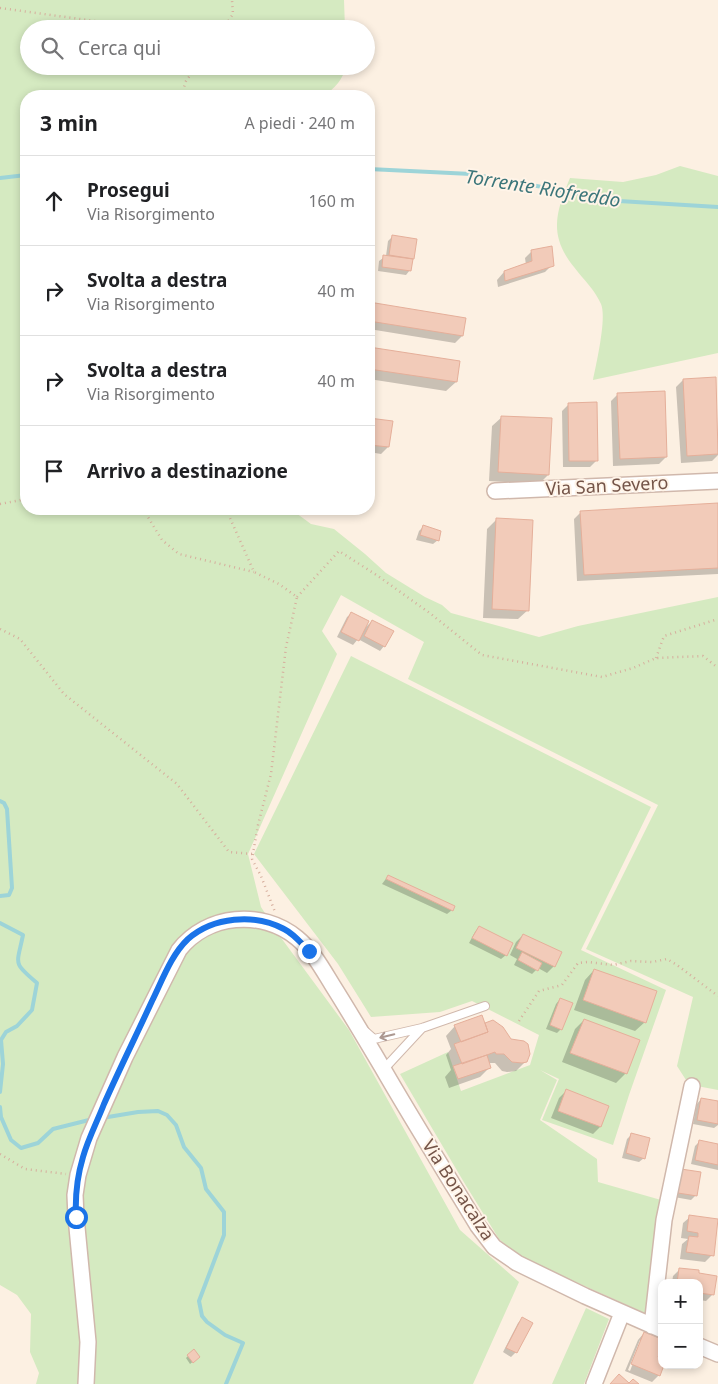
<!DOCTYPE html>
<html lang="it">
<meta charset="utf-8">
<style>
:root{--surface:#fff;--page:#f2f2f2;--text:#202124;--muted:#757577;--line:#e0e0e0}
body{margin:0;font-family:"Noto Sans",sans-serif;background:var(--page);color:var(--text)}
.controls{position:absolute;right:15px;bottom:15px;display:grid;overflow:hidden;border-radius:10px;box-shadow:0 2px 8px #0003}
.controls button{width:45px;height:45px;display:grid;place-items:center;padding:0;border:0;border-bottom:1px solid var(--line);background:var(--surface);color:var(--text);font:25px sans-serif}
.stop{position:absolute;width:15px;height:15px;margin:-11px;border:4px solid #1a73e8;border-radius:50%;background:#fff}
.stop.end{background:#1a73e8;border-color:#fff;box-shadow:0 1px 5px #0008}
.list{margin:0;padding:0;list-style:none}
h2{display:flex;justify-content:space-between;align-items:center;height:65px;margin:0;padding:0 20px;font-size:21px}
h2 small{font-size:16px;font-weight:400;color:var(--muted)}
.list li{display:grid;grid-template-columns:32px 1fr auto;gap:15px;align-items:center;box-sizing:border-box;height:90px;padding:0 20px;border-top:1px solid var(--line)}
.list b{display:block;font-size:19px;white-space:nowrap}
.list p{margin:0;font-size:16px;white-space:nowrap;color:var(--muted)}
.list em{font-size:16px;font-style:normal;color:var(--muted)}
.icon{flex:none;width:28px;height:28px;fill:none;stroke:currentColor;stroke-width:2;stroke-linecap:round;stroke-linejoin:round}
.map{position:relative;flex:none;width:718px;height:1384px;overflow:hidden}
.search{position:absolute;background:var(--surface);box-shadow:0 2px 8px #0003;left:20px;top:20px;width:355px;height:55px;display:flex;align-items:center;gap:12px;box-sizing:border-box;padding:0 18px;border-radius:28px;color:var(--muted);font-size:19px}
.panel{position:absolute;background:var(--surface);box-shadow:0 2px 8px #0003;left:20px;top:90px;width:355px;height:425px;border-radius:20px}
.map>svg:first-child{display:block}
.green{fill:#d5eac1}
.shadow{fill:#0003;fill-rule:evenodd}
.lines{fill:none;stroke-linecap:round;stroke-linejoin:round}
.stream{stroke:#9dd4d8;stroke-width:4}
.building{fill:#f2cbb9;stroke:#e5af9a}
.service-casing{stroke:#d0b8ac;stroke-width:10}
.minor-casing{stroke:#d0b8ac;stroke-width:18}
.path{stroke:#d6ae9d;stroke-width:2.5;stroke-dasharray:1 4;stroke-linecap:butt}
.service{stroke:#fff;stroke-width:8}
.minor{stroke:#fff;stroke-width:15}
.oneway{stroke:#ac9891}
.route{stroke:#1a73e8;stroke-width:6}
.labels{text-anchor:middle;stroke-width:4;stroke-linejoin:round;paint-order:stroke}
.street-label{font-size:18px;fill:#745448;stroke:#fff4e8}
.water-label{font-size:19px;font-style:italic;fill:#3c767a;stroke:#fff4e8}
</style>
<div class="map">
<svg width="718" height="1384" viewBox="0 0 718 1384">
<rect width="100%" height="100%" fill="#fcf0e2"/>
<path class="green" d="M0,0h344l1,29h-316v37h316c-1,14 -11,22 -21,30h-298v413h270v4l15,11 23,5 31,25 21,19 39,24 17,8 9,8 88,24 39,-11 140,-29v493l-21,-4 -11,-6 -9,-14 16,-69 -107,-48 72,-144 -250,-126 16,-37 -83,-47 -19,36 15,23 -89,200 13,53 18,28 70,95 111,200 59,52 -46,102h-437l3,-11 -9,-21 1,-38 -14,-19 -17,-10z
M680,166l38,10v177l-125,27c3,-15 14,-62 8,-76 -6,-14 -18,-25 -27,-37 -26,-32 -18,-55 -4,-89l53,4 33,-7z
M351,656l300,151 -70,143 85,40 -37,105 -16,50 -71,-25 17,-41 -19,-9 17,10 -17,40 57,39 1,23 63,18 -14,114 -127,-57 -21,-18 -34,-55 -65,-110 48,-22 13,39 69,-26 9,-30 -67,-34 -32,11 -69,5 -33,-53 -84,-110z
M586,1308l23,11 -25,65h-32z"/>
<path class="shadow" d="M393,236l22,4 -5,30 -4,5 -28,-4 1,-10 7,-5 2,-15z
M532,251l20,14 -7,7 -47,15 -1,-7 7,-8 22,-7 -1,-7z
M369,303l96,16 -3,17 -7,7 -86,-14z
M369,348l90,14 -3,20 -10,9 -77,-12z
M715,378l3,77 -6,6 -31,2 -5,-76 7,-7z
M618,394l48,63 -7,7 -46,2 -2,-65z
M569,404l28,56 -7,7h-27l-1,-56z
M502,417l46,58 -9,9 -50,-3 3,-55z
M369,419l22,3 -3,25 -7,7 -12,-2z
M718,504v70l-141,7 -3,-62 7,-7z
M496,520l32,90 -10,9 -35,-1 4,-89z
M423,527l15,13 -5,4 -17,-4 3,-9z
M352,613l12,16 8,-8 12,25 -4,5 -22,-12 -5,6 -16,-8 10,-20z
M388,876l64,34 -5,4 -65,-30z
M479,927l27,28 -5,4 -32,-16 6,-11z
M523,935l31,31 -7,7 -9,-5 -6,6 -18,-9 3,-6 -7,-4 6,-13z
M594,970l51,52 -10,9 -61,-21 11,-30z
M560,999l1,30 -4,4 -11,-4 10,-25z
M584,1020l54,21 -13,33 -9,9 -54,-21 13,-33z
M493,1021l32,41 -9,9 -9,1 -5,-1 -7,-8h-7l2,4 -10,10 -31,11 -4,-11 6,-7 -5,-15 5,-6 -5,-13 9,-10 29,-1z
M566,1091l42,16 -8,20 -7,7 -42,-16 8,-20z
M701,1099l17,4v22l-4,3 -21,-4 4,-20z
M632,1134l12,24 -5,4 -17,-4 5,-19z
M700,1141l18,4v25l-27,-6 4,-18z
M677,1175l19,20 -5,5 -17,-3z
M690,1217l22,38 -7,7 -25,-3 2,-15 6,-5 -7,-1 2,-15z
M680,1269l18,2 15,23 -7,7 -7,-1v-17h-27l1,-7z
M522,1319l9,4 -15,29 -5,5 -8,-5 15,-29z
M644,1333l15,42 -7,7 -27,-11 13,-31zM640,1340h2l-12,31 -2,-1z
M188,1356l8,3 -6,5 -4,-6z"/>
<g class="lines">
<path class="stream" d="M369,169l102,5 148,27 99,6
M0,178l26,-3
M0,801l4,2 3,6 5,79 -3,7 -9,1
M0,923l23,12c-6,30 -11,27 14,48l-5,27 -15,16 -11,6 -5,8 2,24 -3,28
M0,1107l1,10 10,23 10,8 17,-5 15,-14 40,-10
M102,1118l36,-6 20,-1 9,4 9,10 8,22 17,21 5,21 18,23v23l-25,66 3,15 5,6 18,13 18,8 -17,41"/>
</g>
<path class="building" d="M392,235l25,4 -3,20 -25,-4z
M552,246l2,20 -49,15 -1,-10 28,-10 -1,-11z
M383,255l30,4 -2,12 -29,-4z
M369,302l97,16 -3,18 -94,-15z
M369,347l91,14 -3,21 -88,-13z
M716,377l2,77 -31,2 -4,-77z
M665,391l2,66 -47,2 -3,-66z
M597,402l1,59h-29l-1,-58z
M501,416l51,2 -3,57 -51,-3z
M369,418l24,3 -4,26 -20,-2z
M718,503v65l-134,7 -4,-64z
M496,518l37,2 -4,91 -37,-2z
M423,525l18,6 -2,10 -19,-6z
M351,612l18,9 -10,20 -18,-9z
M372,620l22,11 -9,16 -21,-11z
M388,875l67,31 -2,5 -67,-32z
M479,926l34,17 -6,13 -35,-18z
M523,934l39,18 -7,15 -39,-19z
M522,952l20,11 -4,8 -20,-11z
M594,969l63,22 -11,32 -63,-23z
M560,998l13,5 -11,27 -12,-5z
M482,1015l6,17 -27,10 -7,-17z
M584,1019l56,21 -13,34 -57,-21z
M493,1020l10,7 8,12 13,2 4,3 2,10 -3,8 -5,1 -10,-1 -8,-8h-8l-1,-2 -33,12 -8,-20 34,-12 -3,-9z
M487,1055l4,13 -33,11 -5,-13z
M566,1089l43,17 -8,21 -43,-16z
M701,1098l17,3v23l-21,-4z
M631,1133l19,5 -5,21 -19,-6z
M699,1140l19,4v21l-23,-5z
M681,1169l20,3 -4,24 -19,-3z
M689,1215l29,4 -4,37 -28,-4 3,-16 9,1v-4l-11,-2z
M679,1268l20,2v3l18,3 -3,19 -15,-2v-10h-22z
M522,1317l11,6 -16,30 -11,-5z
M644,1332l18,7v9l-4,9 4,1v7h2l-4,11 -29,-12z
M194,1349l6,8 -7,6 -6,-8z
M619,1374l10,9 4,-4 6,5h-29z"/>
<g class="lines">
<g class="service-casing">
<path id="service" d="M366,1032l8,7 48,-11 63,-22
M383,1070l39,-42"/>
</g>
<g class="minor-casing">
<path id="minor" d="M495,491l223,-10
M652,1326l12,-106 28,-134
M699,1346l19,8
M86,1384l2,-42 -12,-125 -1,-22 3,-20 11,-37 36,-81 54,-107c28,-36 83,-41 118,-12 16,13 26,32 36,48 17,27 33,54 49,81 31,54 64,106 96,159l16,21 23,16 68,33 77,34
M594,1384l28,-71"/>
</g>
<path class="path" d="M0,8l153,21
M223,29l10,-15 -1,-14
M181,96l5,-15 11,-15
M0,504l26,-5
M143,509l19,31 17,14 75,18
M226,509l28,63 25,12 18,13 -11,50 -15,127 -13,51 -6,34 9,17 14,36
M297,597l42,-46 39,25 53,38 51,41 120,22 31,-9 23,-10 47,-2 15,12
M0,629l20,10 44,55 113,90 52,68 24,2
M656,658l8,-22 54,-17
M519,1021l20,-30 23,-6 16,-22 10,-1 25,3 18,-4 21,1 15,-3 10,6 41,31
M0,1154l25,15 41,5"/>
<use href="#service" class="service"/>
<use href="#minor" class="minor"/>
</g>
<defs><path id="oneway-shaft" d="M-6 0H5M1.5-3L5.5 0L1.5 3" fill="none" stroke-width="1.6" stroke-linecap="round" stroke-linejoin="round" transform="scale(1.25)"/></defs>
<use class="oneway" href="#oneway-shaft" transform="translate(387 1036) rotate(167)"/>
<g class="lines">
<path class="route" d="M76,1217c-1,-21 1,-40 7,-60 5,-18 14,-35 21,-53 15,-34 32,-68 48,-103 10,-20 19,-46 36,-62 25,-22 66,-26 96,-10 10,5 17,14 25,22"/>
</g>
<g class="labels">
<g class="street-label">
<text transform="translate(607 486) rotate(-3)" y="6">Via San Severo</text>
<text transform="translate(458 1190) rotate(57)" y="6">Via Bonacalza</text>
</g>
<g class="water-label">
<text transform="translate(543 188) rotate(9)" y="7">Torrente Riofreddo</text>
</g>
</g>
</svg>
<div class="controls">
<button>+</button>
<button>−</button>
</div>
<div class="stop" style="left:76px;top:1217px"></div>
<div class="stop end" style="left:309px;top:951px"></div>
<div class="search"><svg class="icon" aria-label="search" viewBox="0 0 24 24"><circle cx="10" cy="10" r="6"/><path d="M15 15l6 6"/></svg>Cerca qui</div>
<section class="panel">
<h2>3 min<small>A piedi · 240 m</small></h2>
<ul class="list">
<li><svg class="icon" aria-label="ahead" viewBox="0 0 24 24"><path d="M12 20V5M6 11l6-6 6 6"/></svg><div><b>Prosegui</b><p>Via Risorgimento</p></div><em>160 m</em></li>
<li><svg class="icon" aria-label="right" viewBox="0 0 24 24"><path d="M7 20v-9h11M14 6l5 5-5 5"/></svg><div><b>Svolta a destra</b><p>Via Risorgimento</p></div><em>40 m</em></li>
<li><svg class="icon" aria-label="right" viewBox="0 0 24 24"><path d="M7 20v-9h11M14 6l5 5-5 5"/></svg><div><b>Svolta a destra</b><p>Via Risorgimento</p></div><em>40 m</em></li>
<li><svg class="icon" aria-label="arrive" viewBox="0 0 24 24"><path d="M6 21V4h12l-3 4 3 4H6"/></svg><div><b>Arrivo a destinazione</b></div></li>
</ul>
</section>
</div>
